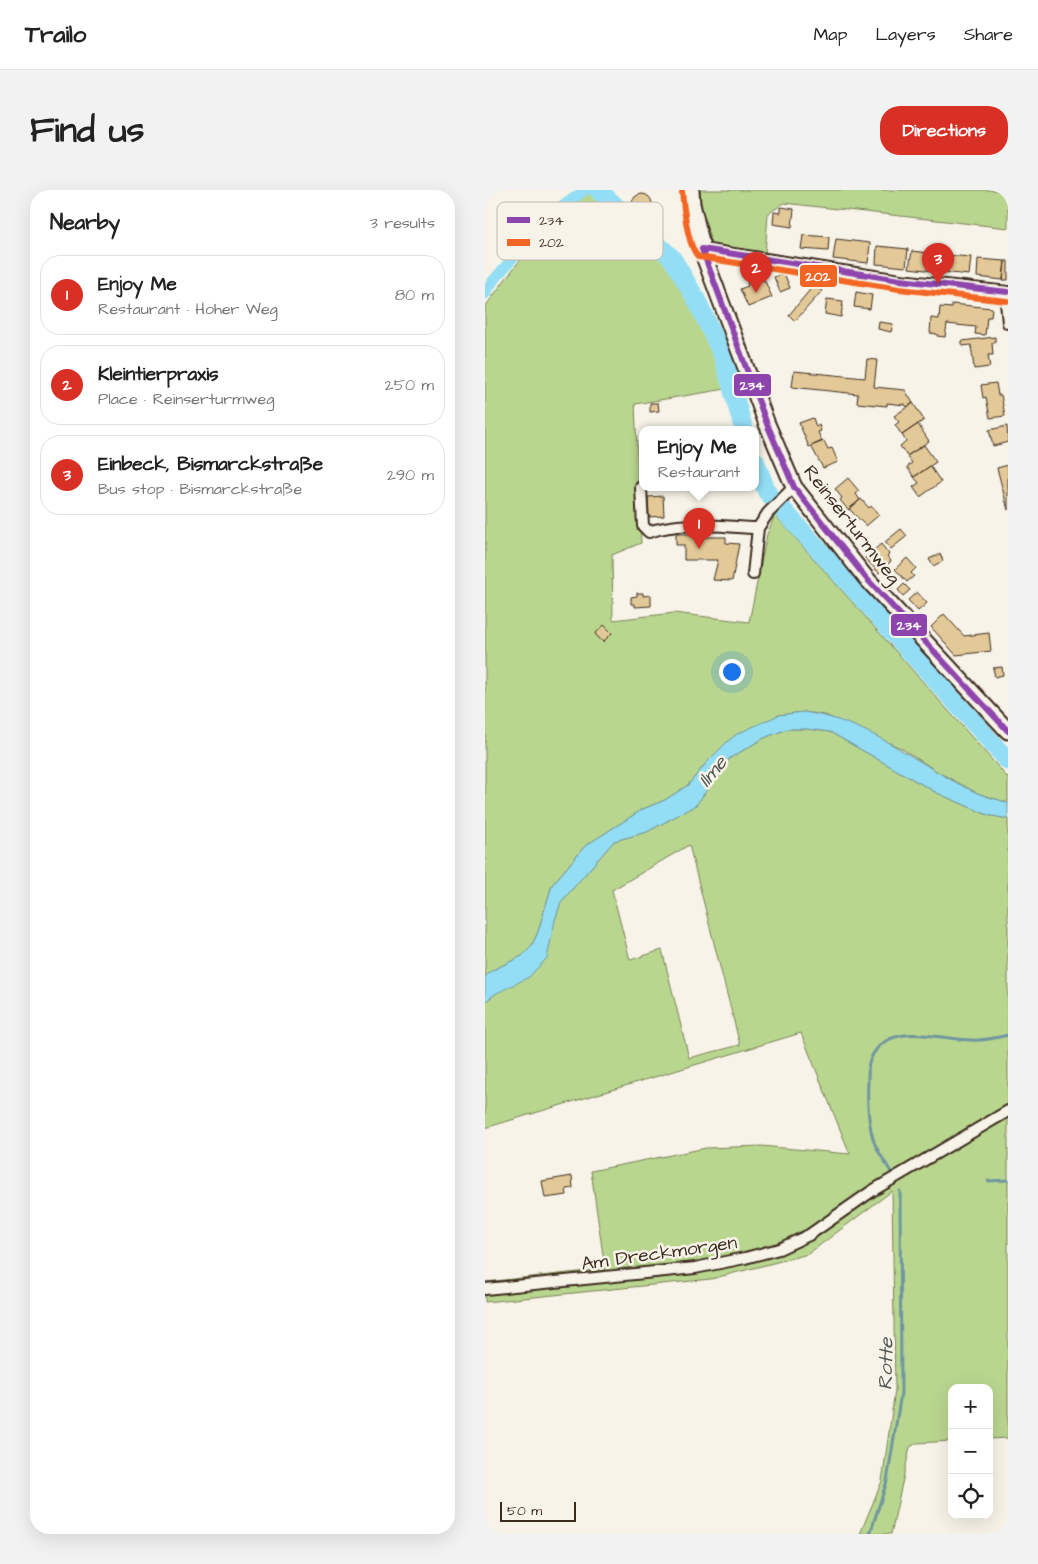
<!DOCTYPE html>
<meta charset="utf-8">
<style>
:root{--surface:#fff;--page:#f2f2f2;--text:#222;--muted:#767676;--line:#e0e0e0;--accent:#d93025}
body{margin:0;font-family:"Architects Daughter",sans-serif;background:var(--page);color:var(--text)}
.controls{position:absolute;right:15px;bottom:15px;display:grid;overflow:hidden;border-radius:10px;box-shadow:0 5px 20px #0002}
.controls button{width:45px;height:45px;display:grid;place-items:center;padding:0;border:0;border-bottom:1px solid var(--line);background:var(--surface);color:var(--text);font:25px sans-serif}
.scale{position:absolute;left:15px;bottom:12px;width:76px;box-sizing:border-box;padding-left:5px;border:2px solid #3b2a1e;border-top:0;font-size:14px;line-height:18px;white-space:nowrap;color:#3b2a1e;-webkit-text-stroke:4px #f7f3e8;paint-order:stroke}
.you{position:absolute;left:246px;top:481px;width:18px;height:18px;margin:-12px;border:4px solid #fff;border-radius:50%;background:#1a73e8;box-shadow:0 0 0 8px #1a73e833}
.badge{display:grid;place-items:center;width:32px;height:32px;border-radius:50%;background:var(--accent);color:#fff;font-size:16px;font-weight:700}
.pin{position:absolute;translate:-50% -41px;filter:drop-shadow(0 1px 2px #0008)}
.pin::after{content:'';position:absolute;top:26px;width:18px;height:15px;background:inherit;clip-path:polygon(0 0,100% 0,50% 100%)}
.popup{position:absolute;left:154px;top:236px;width:120px;height:65px;box-sizing:border-box;display:grid;place-content:center;border-radius:10px;background:var(--surface);filter:drop-shadow(0 1px 4px #0005);font-size:16px;white-space:nowrap;color:var(--muted)}
.popup b{font-size:19px;color:var(--text)}
.popup::after{content:'';position:absolute;left:50%;top:100%;margin-left:-10px;border:10px solid transparent;border-top-color:var(--surface)}
.list{margin:0;padding:0;list-style:none}
h2{display:flex;justify-content:space-between;align-items:center;height:65px;margin:0;padding:0 20px;font-size:21px}
h2 small{font-size:16px;font-weight:400;color:var(--muted)}
.list li{display:grid;grid-template-columns:32px 1fr auto;gap:15px;align-items:center;box-sizing:border-box;height:80px;margin:0 10px 10px;padding:0 10px;border:1px solid var(--line);border-radius:20px}
.list b{display:block;font-size:19px;white-space:nowrap}
.list p{margin:0;font-size:16px;white-space:nowrap;color:var(--muted)}
.list em{font-size:16px;font-style:normal;color:var(--muted)}
.icon{flex:none;width:28px;height:28px;fill:none;stroke:currentColor;stroke-width:2;stroke-linecap:round;stroke-linejoin:round}
.map{position:relative;flex:none;width:523px;height:1344px;overflow:hidden;border-radius:20px}
header{display:flex;align-items:center;gap:30px;box-sizing:border-box;height:70px;padding:0 25px;background:var(--surface);border-bottom:1px solid var(--line)}
header strong{font-size:24px}
nav{display:flex;gap:28px;margin-inline-start:auto;font-size:18px}
.intro{display:flex;align-items:center;justify-content:space-between;box-sizing:border-box;height:120px;padding:0 30px}
h1{margin:0;font-size:35px}
.button{padding:12px 22px;border-radius:20px;background:var(--accent);color:#fff;font-size:18px;font-weight:700}
main{display:flex;gap:30px;padding:0 30px}
aside{flex:1;background:var(--surface);border-radius:20px;box-shadow:0 5px 20px #0002}
.map>svg:first-child{display:block}
.green{fill:#b9d68f;stroke:#7a8056;fill-rule:evenodd}
.water{fill:#94def5;stroke:#70969f}
.lines{fill:none;stroke-linecap:round;stroke-linejoin:round}
.stream{stroke:#70969f;stroke-width:3}
.canal{stroke:#94def5;stroke-width:11}
.river{stroke:#94def5;stroke-width:19}
.building{fill:#e3c998;stroke:#3b2a1e}
.minor-casing{stroke:#3b2a1e;stroke-width:14}
.secondary-casing{stroke:#3b2a1e;stroke-width:19}
.minor{stroke:#f7f3e8;stroke-width:10}
.secondary{stroke:#f7f3e8;stroke-width:15}
.bus-1-casing{stroke:#f7f3e8;stroke-width:10}
.bus-2-casing{stroke:#f7f3e8;stroke-width:10}
.bus-1{stroke:#8e44ad;stroke-width:6}
.bus-2{stroke:#f26522;stroke-width:6}
.labels{text-anchor:middle;stroke-width:5;stroke-linejoin:round;paint-order:stroke}
.street-label{font-size:19px;fill:#3b2a1e;stroke:#f7f3e8}
.water-label{font-size:20px;font-style:italic;fill:#515754;stroke:#f7f3e8}
.key{fill:#f7f3e8;stroke:#bfb7ab;stroke-width:1}
.key-label{font-size:14px;fill:#3b2a1e}
.line-badge{stroke:#f7f3e8;stroke-width:2}
.badge-label{font-size:14px;text-anchor:middle;font-weight:bold;fill:#fff}
</style>
<header>
<strong>Trailo</strong>
<nav><a>Map</a><a>Layers</a><a>Share</a></nav>
</header>
<div class="intro"><h1>Find us</h1><a class="button">Directions</a></div>
<main>
<aside>
<h2>Nearby<small>3 results</small></h2>
<ul class="list">
<li><span class="badge">1</span><div><b>Enjoy Me</b><p>Restaurant · Hoher Weg</p></div><em>80 m</em></li>
<li><span class="badge">2</span><div><b>Kleintierpraxis</b><p>Place · Reinserturmweg</p></div><em>250 m</em></li>
<li><span class="badge">3</span><div><b>Einbeck, Bismarckstraße</b><p>Bus stop · Bismarckstraße</p></div><em>290 m</em></li>
</ul>
</aside>
<div class="map">
<svg width="523" height="1344" viewBox="0 0 523 1344">
<rect width="100%" height="100%" fill="#f7f3e8"/>
<filter id="ink" filterUnits="userSpaceOnUse"><feTurbulence type="fractalNoise" baseFrequency=".02" numOctaves="2"/><feDisplacementMap in="SourceGraphic" scale="10" xChannelSelector="R" yChannelSelector="G"/><feConvolveMatrix kernelMatrix="1 2 1 2 8 2 1 2 1" color-interpolation-filters="sRGB"/></filter>
<g filter="url(#ink)">
<path class="green" d="M109,0h13l70,66 22,39 28,59 11,33 -103,17 6,139 -29,12 1,65 61,-7 75,9 18,-88 8,-19 233,263v25l-31,-10 -39,-21 -37,-24 -76,-33 -21,-3 -25,3 -71,46 -20,24 -23,15 -22,9 -58,37 -33,39 -14,47 -7,15 -9,9 -31,15 -6,6v-670c32,-44 63,-87 109,-117z
M215,0h308v38l-224,-25 -16,11 -3,40 -58,-7 -7,-50z
M302,539h20l23,3 107,61 51,22 20,4v619l-19,1v-51h-37v53l-35,2 -7,4 -19,87h-31l22,-53 13,-91 -3,-199 -84,63 -97,25 -226,23v-20l120,-13 -14,-98 115,-23 55,-2 89,8 -49,-121 -316,95v-126l10,-8 60,-74 6,-18 53,-61 33,-9 49,-27 34,-47 34,-20zM204,655l51,200 -51,13 -27,-108 -32,10 -18,-70z"/>
<path class="water" d="M319,522c69,10 111,52 171,80 11,5 22,7 33,11v16l-20,-4 -51,-22 -107,-61 -23,-3h-20l-23,9 -34,20 -34,47 -49,27 -33,9 -53,61 -6,18 -8,38 -18,19 -34,17 -10,8v-25l6,-6 31,-15 9,-9 7,-15 14,-47 33,-39 58,-37 22,-9 23,-15 20,-24 20,-20 9,-7 42,-19z
M493,523l30,35v22l-32,-40z"/>
<g class="lines">
<path class="stream" d="M406,982c-6,-10 -13,-20 -17,-30 -6,-19 -7,-41 -6,-60 0,-6 0,-14 1,-19 15,-44 68,-24 101,-23 13,1 26,-2 38,-5
M503,991l20,-1
M385,1344l17,-53 14,-88 -1,-202"/>
<path class="canal" d="M0,104l8,-13 55,-64 37,-27"/>
<path class="river" d="M113,0l74,68 24,41 27,57 21,74
M270,271l12,31 241,269"/>
</g>
<path class="building" d="M147 14a10 10 0 1 1 20 0a10 10 0 1 1-20 0Z
M296,17l13,2 -2,18 -19,-3 1,-12 7,1z
M318,45l26,2 -1,14 -27,-2z
M351,49l34,4 -2,20 -35,-4z
M392,56l31,3 -2,18 -30,-3z
M427,61l24,3 -2,17 -25,-3z
M460,65l26,2 -2,18 -26,-3z
M493,69l27,2 -2,19 -26,-3z
M520,71h3v19h-5z
M299,83l6,15 -10,4 -6,-15z
M270,89l1,4 8,-4 8,18 -24,10 -8,-18 8,-3 -1,-3z
M329,95l8,6 -27,30 -6,-6z
M371,102l16,3 -2,14 -16,-2z
M342,109l16,2 -2,16 -16,-3z
M467,114l40,4 -1,9h-4l-2,18 -10,-1 1,-7 -29,-3 -2,13 -8,-1v-2l-7,-1 1,-15 8,1 1,-12 12,1z
M394,132l14,2 -2,8 -13,-3z
M510,147v6h-3l1,12h-5l2,12 -16,2 -3,-24 -9,1v-5z
M382,169l10,1 -3,27 31,3 8,13 -6,4 -3,-4v2l-17,-2v3l-30,-3 1,-9 -66,-7 2,-16 71,7z
M511,193l2,12h3l4,21 -15,2 -4,-21 -3,1 -2,-13z
M165,213h8l1,8 -9,1z
M428,213l11,17 -22,15 -7,-10 4,-3 -5,-6z
M328,228l3,9 3,-2 2,6 -3,1 4,9 -13,6 -10,-24z
M433,234l11,17 -22,15 -7,-10 6,-5 -4,-6z
M522,236l1,16 -15,4 -4,-16z
M339,251l4,8 4,-1 6,14 -15,6 -12,-22z
M439,255l12,17 -22,15 -7,-10 5,-4 -5,-7z
M523,275v45l-11,-42z
M445,276l11,16 -21,15 -7,-10 6,-4 -5,-6z
M363,288l11,13 -3,3 4,6 -12,10 -8,-10 2,-2 -7,-9z
M178,306l1,20 -15,1 -1,-20z
M376,309l8,9 2,-2 8,9 -13,11 -17,-17z
M416,339l6,7 -16,13 -6,-7z
M204,342h11v5h26v6l13,1 -7,37 -19,-1 5,-20h-34v-15h-8v-11h13z
M396,354l8,10 -2,2 4,5 -12,12 -14,-15z
M455,364l3,7 -10,5 -4,-7z
M422,368l9,10 -5,5 3,3 -7,6 -12,-13z
M419,394l6,6 -7,6 -5,-6z
M432,402l10,11 -9,8 -10,-11z
M152,403h6v3l8,-1v11l-16,1v-3h-4v-7l6,-1z
M459,424l20,22 25,-3 2,18 -35,4 -25,-28z
M119,435l8,8 -9,9 -8,-8z
M517,477l1,8 -8,2 -2,-9z
M87,986l1,12 -7,1 1,6 -22,3 -3,-17z"/>
<g class="lines">
<g class="minor-casing">
<path id="minor" d="M217,59l198,31 108,12
M520,102l3,31
M156,297l2,39 6,6c33,-12 74,-5 109,-4
M268,384l5,-46 10,-15 26,-26
M0,1099l210,-21 50,-10 34,-9 30,-14 63,-44 136,-80"/>
</g>
<g class="secondary-casing">
<path id="secondary" d="M206,0l1,14 13,55 62,165 27,63 72,91 142,153"/>
</g>
<use href="#minor" class="minor"/>
<use href="#secondary" class="secondary"/>
<g class="bus-1-casing">
<path id="bus-1" d="M217,59l65,175 27,63 72,91 142,153
M217,59l198,31 108,12"/>
</g>
<g class="bus-2-casing">
<path id="bus-2" d="M197,1c1,13 6,59 17,66l200,32 108,12"/>
</g>
<use href="#bus-1" class="bus-1"/>
<use href="#bus-2" class="bus-2"/>
</g>
</g>
<g class="labels">
<g class="street-label">
<text transform="translate(368 334) rotate(52)" y="7">Reinserturmweg</text>
<text transform="translate(174 1062) rotate(-8)" y="7">Am Dreckmorgen</text>
</g>
<g class="water-label">
<text transform="translate(227 581) rotate(-50)" y="7">Ilme</text>
<text transform="translate(400 1174) rotate(-89)" y="7">Rotte</text>
</g>
</g>
<rect x="12" y="12" width="166" height="58" rx="8" class="key"/>
<rect x="22" y="27" width="23" height="6" fill="#8e44ad"/>
<rect x="22" y="49" width="23" height="7" fill="#f26522"/>
<g class="key-label">
<text x="54" y="35">234</text>
<text x="54" y="57">202</text>
</g>
<g class="line-badge">
<rect x="314" y="74" width="39" height="24" rx="5" fill="#f26522"/>
<rect x="248" y="183" width="39" height="24" rx="5" fill="#8e44ad"/>
<rect x="405" y="423" width="38" height="24" rx="5" fill="#8e44ad"/>
</g>
<g class="badge-label">
<text x="333" y="91">202</text>
<text x="267" y="200">234</text>
<text x="424" y="440">234</text>
</g>
</svg>
<div class="controls">
<button>+</button>
<button>−</button>
<button><svg class="icon" aria-label="locate" viewBox="0 0 24 24"><circle cx="12" cy="12" r="6"/><path d="M12 2v4M12 18v4M2 12h4M18 12h4"/></svg></button>
</div>
<div class="scale">50 m</div>
<div class="you"></div>
<div class="pin badge" style="left:214px;top:359px">1</div>
<div class="popup"><b>Enjoy Me</b>Restaurant</div>
<div class="pin badge" style="left:271px;top:103px">2</div>
<div class="pin badge" style="left:453px;top:94px">3</div>
</div>
</main>
